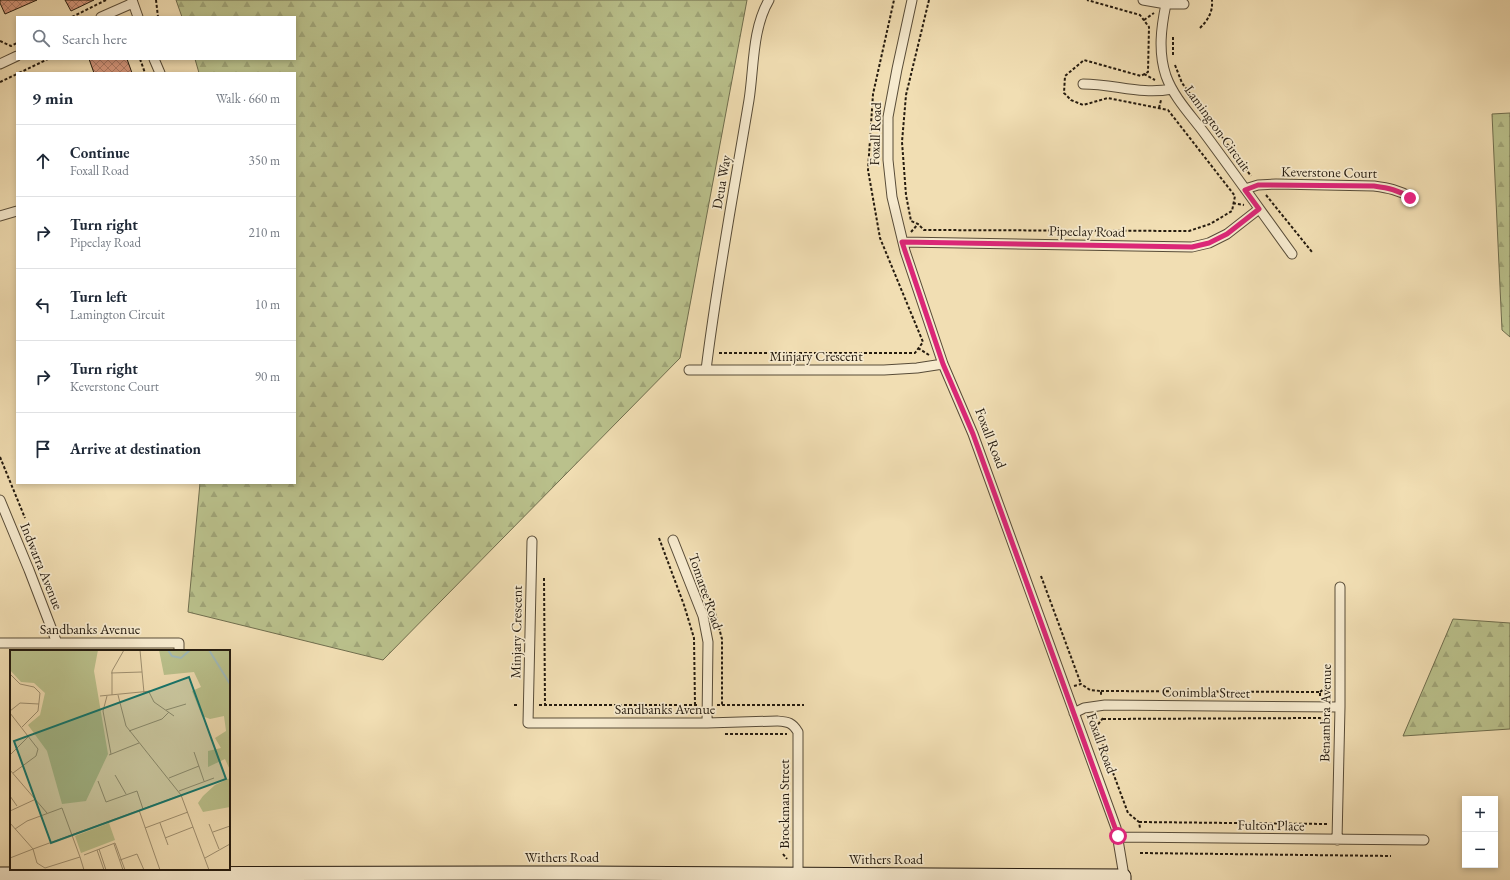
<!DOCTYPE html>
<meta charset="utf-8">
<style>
:root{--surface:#fff;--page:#f2f2f3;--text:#1f2937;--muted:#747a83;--line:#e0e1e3}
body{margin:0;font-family:"EB Garamond",serif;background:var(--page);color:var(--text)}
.controls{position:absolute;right:12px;bottom:12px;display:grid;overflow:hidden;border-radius:0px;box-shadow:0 2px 6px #0003}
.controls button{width:36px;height:36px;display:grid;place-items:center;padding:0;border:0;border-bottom:1px solid var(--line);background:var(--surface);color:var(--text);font:20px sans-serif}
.stop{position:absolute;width:12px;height:12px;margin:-9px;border:3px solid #db2777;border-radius:50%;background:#fff}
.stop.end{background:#db2777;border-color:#fff;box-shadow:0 1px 4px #0008}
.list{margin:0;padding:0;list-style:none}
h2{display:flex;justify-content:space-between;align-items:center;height:52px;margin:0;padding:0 16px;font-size:17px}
h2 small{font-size:13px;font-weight:400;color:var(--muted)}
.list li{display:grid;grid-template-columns:26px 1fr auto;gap:12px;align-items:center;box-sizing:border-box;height:72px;padding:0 16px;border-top:1px solid var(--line)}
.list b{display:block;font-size:15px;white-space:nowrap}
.list p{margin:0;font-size:13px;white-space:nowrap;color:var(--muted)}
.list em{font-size:13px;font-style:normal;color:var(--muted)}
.icon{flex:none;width:22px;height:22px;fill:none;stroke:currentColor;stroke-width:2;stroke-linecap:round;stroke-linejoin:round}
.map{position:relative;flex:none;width:1510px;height:880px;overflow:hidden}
.search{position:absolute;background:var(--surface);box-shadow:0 2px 6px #0003;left:16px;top:16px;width:280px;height:44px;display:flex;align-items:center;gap:10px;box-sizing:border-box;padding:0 14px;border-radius:0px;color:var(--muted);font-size:15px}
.panel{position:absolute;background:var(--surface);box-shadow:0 2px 6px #0003;left:16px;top:72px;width:280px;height:412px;border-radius:0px}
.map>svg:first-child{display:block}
.forest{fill:url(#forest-firs);stroke:#706e4e}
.building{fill:url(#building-cross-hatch);stroke:#251b0f}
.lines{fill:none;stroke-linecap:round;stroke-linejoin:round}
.street-casing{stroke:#584c38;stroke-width:11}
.secondary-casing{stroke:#251b0f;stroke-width:15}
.path{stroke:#251b0f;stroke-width:2;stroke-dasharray:3 2;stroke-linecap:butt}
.street{stroke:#f6eace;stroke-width:9}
.secondary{stroke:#f6eace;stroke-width:13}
.route{stroke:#db2777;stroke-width:5}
.labels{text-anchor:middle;stroke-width:3.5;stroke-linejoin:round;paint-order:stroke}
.street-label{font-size:14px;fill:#251b0f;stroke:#f6eace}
.inset-river{fill:none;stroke:#a0b9b8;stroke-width:2}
.inset-road{fill:none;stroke:#9f9071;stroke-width:1}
.view{fill:#0f766e;fill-opacity:0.15;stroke:#0f766e;stroke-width:2}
.inset-edge{fill:none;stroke:#251b0f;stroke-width:2}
</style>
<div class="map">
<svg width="1510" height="880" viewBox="0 0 1510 880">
<defs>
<pattern id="forest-firs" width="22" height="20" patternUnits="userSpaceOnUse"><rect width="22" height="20" fill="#bac18c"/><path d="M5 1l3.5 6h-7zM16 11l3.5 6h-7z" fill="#a0a578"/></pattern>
<pattern id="building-cross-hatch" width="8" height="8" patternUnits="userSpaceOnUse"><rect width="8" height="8" fill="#d7987d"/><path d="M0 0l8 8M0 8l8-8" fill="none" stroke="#ae7b65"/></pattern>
</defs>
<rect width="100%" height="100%" fill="#f1deb3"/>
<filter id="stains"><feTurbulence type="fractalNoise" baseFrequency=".005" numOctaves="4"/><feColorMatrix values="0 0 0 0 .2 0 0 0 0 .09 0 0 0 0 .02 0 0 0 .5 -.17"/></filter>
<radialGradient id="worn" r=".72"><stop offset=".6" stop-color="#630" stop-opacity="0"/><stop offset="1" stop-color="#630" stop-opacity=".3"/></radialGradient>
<path class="forest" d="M176,0h571l-67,358 -297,302 -195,-48 12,-129h95v-410h-96l-4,-14h100v-42h-113z
M1510,113v224l-8,-7 -10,-216z
M1453,619l57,4v106l-107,7z"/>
<path class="building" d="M0,0h37l-32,14 -5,-11z
M65,0h29l-23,11z
M89,59h38l5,14h-38z"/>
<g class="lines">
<g class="street-casing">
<path id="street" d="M132,0l6,17
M912,0l-15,69 -9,48v43l4,37 13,54 38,113 30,70 143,394 8,48
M1143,0l23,4h18
M1166,4c-5,24 -8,48 0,72 8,22 25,39 39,58 29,39 58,80 87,120
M101,17l32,-14
M154,59l6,14
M0,64l17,-8
M1083,84c32,0 57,11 89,5
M1245,189l13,-4 18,-1 98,2c14,2 25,4 36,11
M0,216l17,-5
M903,242l289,5 17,-4 18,-9 32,-25
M689,370h195l33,-2 26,-4
M706,370c11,-90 28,-180 43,-270 5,-32 3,-71 20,-100
M0,500l29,70 28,73
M673,540l30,76 5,26 -1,81
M532,541l-4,182h179l70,-2c11,1 15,1 21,11v143
M0,643h179v8
M1074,713l10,-5 21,-3 235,2
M1118,837l306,3
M1337,840l3,-133v-120"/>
</g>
<g class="secondary-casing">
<path id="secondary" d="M0,874l577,-1 547,3v4"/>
</g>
<path class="path" d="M156,0l2,17
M929,0l-23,95 -4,47 4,53 5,26 7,3 6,6 265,1 21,-7 22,-13 3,-15 -67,-86 -60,-12 -25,7 -12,-5 -7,-7 1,-17 19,-16 57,16 7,-4 1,-45 -9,-12 -53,-15
M72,17l34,-17
M1144,20l10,-7
M1200,28c8,-8 13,-16 12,-28
M1173,37v20
M0,41l11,5 6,-3
M140,59l5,14
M1175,65l7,18 69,93
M19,73l29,-14
M1144,74l11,6
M0,82l17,-8
M1159,108l2,-8
M1266,195l46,57
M1233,203l11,2
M911,232l7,-8
M918,348l11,7
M719,353h196l8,-11 -43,-104 -12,-68 5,-76 21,-94
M0,457l25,61
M659,538l25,67 10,33 1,67
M701,575l14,38 7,26v66
M1041,576l40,108
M544,578l1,127
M1074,686l7,-2 9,6 11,1v5
M1101,691l219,1v5
M1320,692l10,-8
M514,705h5
M539,705h158
M717,705h87
M1103,718l-7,9 32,86 11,9 1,6
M1103,719l217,-1 10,9
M725,734h62
M1139,822l189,2
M1140,853l251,3
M783,854l4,5"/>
<use href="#street" class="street"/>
<use href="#secondary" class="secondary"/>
</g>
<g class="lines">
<path class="route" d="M1118,836l-145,-402 -30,-70 -41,-122 290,5 17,-4 18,-9 32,-25 -14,-19 13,-5 116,1c14,2 25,4 36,12"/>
</g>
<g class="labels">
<g class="street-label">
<text transform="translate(1218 128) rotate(54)" y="5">Lamington Circuit</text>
<text transform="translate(875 134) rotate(-88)" y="5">Foxall Road</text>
<text transform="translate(1329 172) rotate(1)" y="5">Keverstone Court</text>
<text transform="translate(721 182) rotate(-80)" y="5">Deua Way</text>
<text transform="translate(1087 231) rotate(1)" y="5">Pipeclay Road</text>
<text x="816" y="361">Minjary Crescent</text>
<text transform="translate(991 438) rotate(69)" y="5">Foxall Road</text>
<text transform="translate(42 566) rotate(68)" y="5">Indwarra Avenue</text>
<text transform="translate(706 591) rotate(71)" y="5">Tomaree Road</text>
<text x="90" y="634">Sandbanks Avenue</text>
<text transform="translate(516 632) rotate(-89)" y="5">Minjary Crescent</text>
<text transform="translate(1206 692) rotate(1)" y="5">Conimbla Street</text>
<text x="665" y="714">Sandbanks Avenue</text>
<text transform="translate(1325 713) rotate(-89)" y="5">Benambra Avenue</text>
<text transform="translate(1102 743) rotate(70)" y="5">Foxall Road</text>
<text transform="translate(784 804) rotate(-90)" y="5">Brockman Street</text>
<text transform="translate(1271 825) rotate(1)" y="5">Fulton Place</text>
<text x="562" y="862">Withers Road</text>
<text x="886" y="864">Withers Road</text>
</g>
</g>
<g transform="translate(10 650)">
<rect width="220" height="220" fill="#f1deb3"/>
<path d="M0,0h88l-4,21 14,83 -22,47 -24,3 -15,-53 -19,-26 12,-10 5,-22 -11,-10 -13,-1 -11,-12zM149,0h71v120l-5,-11 -17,8v-16l13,-3 -6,-10 11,-7 -2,-15 -14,3 -8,-3 -10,-25 9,-4 -7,-15 -30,3zM220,128v29l-27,5 -5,-9 5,-7 12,-11zM99,173l6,17 -34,13 -6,-17z" fill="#bac18c"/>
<path class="inset-river" d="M158,0l4,6 9,2 9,-8M199,0l21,34"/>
<path class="inset-road" d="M130,0l4,43M101,23l31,-1M0,24l10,10 14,3 6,6 -2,18 -16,16M139,42l5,10 20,14M102,45v-24l12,-21M108,45l8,31 55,69 28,75M90,46l51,-5M97,46l-4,15 8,43M156,60l20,-6M0,61l10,-8 19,1M0,63l28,36 -2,7 -23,17M119,81l33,-12 7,-7M184,102l10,29M0,105l19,-19M99,105l30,-12M0,120l37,43M105,125l11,19M159,128l30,-12M88,131l8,21 31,-11 6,18M169,141l35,-13M0,146l7,10M129,160l21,60M0,161l26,-12M0,173l23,26 148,-54M150,173l8,22M199,174l10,25M135,178l43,-16M5,179l12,-8 35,-13 18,49M203,182l17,-6M155,188l28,-11M104,194l9,26M23,199l4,14 8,5 35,-11M89,199l7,21M87,200l7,20M74,205l31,-12 10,27M70,207l4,13M0,208l23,-9M195,208l25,-14M110,210l17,-6 7,16"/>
<path class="view" d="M179,27l37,102 -175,64 -37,-102z"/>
<rect width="220" height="220" class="inset-edge"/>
</g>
<rect width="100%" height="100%" filter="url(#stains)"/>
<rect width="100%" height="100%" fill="url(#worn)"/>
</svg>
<div class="controls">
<button>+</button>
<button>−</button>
</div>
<div class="stop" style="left:1118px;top:836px"></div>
<div class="stop end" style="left:1410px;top:198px"></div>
<div class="search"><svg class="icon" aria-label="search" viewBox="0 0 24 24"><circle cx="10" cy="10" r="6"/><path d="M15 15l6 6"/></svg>Search here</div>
<section class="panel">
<h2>9 min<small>Walk · 660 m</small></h2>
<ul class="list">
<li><svg class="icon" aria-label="ahead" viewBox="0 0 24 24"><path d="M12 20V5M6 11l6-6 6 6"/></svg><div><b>Continue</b><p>Foxall Road</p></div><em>350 m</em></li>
<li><svg class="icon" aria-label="right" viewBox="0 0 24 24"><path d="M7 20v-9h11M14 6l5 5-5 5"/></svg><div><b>Turn right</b><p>Pipeclay Road</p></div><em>210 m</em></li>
<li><svg class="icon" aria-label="left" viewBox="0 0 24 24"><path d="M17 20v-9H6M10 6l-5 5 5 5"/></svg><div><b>Turn left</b><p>Lamington Circuit</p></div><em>10 m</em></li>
<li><svg class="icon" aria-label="right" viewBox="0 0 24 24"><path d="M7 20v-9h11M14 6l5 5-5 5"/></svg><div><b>Turn right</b><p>Keverstone Court</p></div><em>90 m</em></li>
<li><svg class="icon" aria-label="arrive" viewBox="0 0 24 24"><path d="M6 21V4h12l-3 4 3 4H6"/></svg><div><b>Arrive at destination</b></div></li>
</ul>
</section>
</div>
